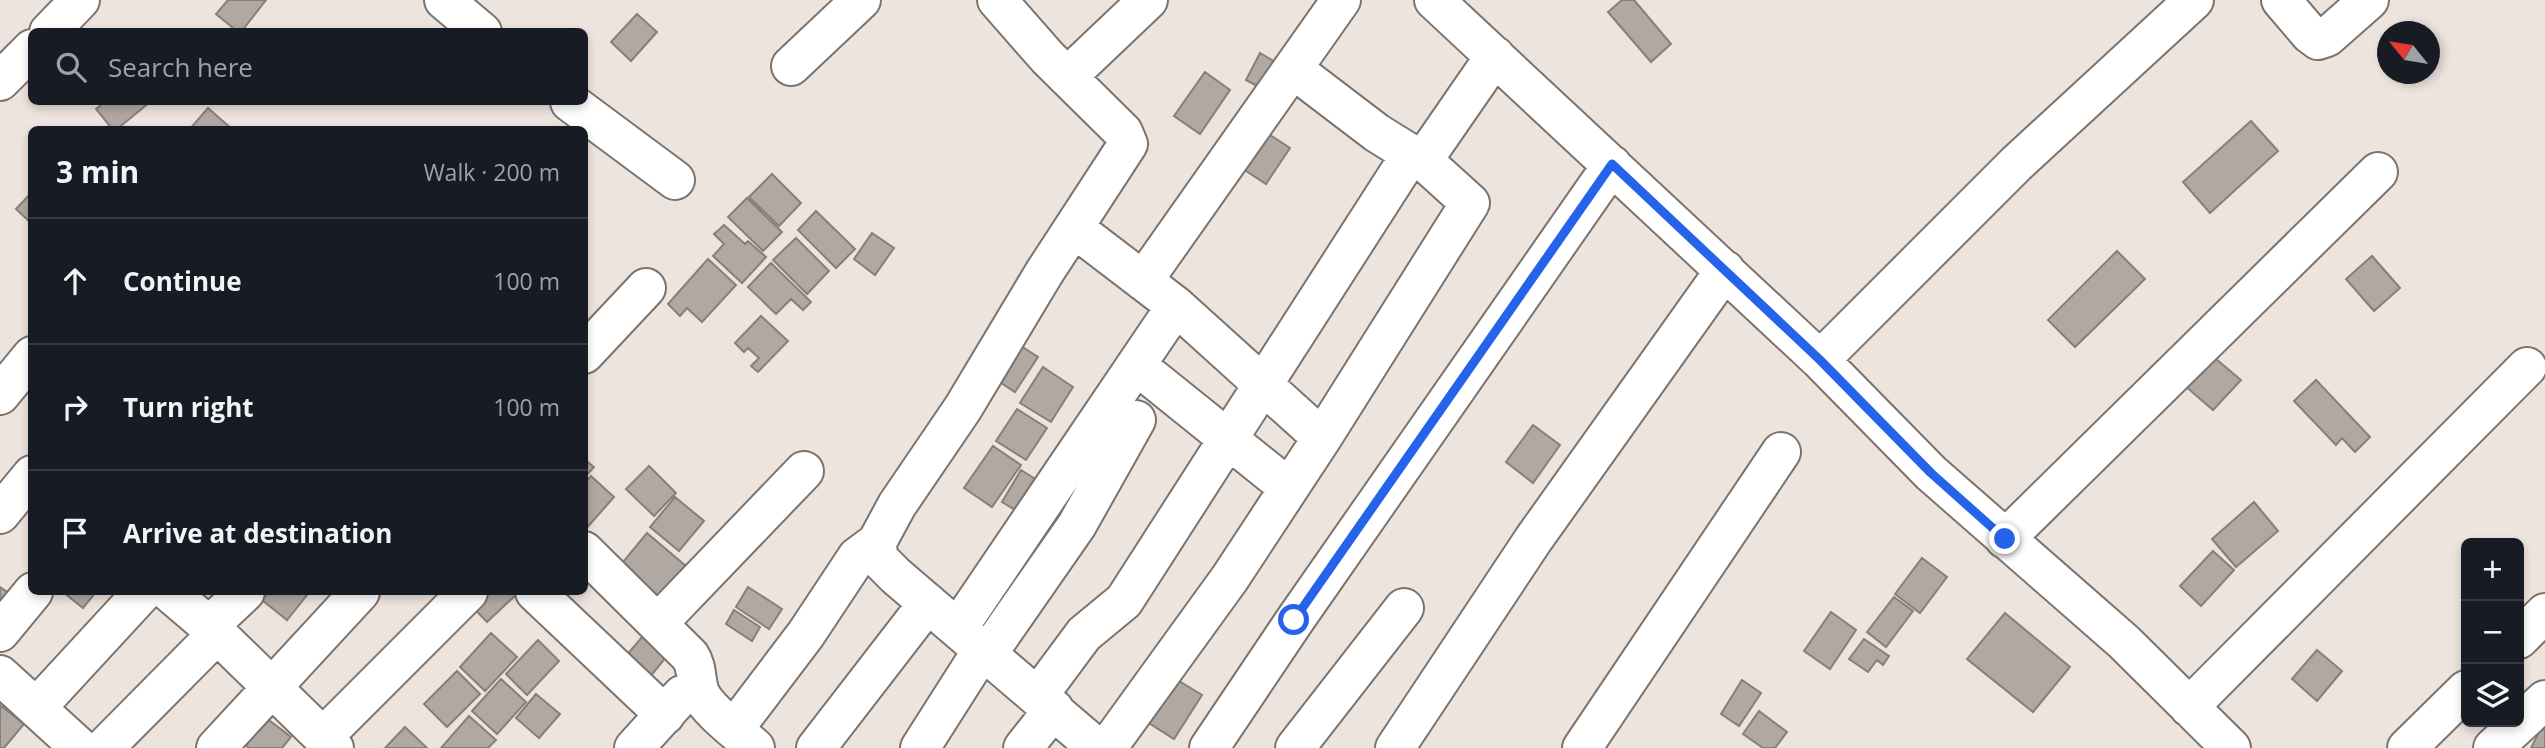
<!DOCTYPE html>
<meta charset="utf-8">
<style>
:root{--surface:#171b24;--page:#242831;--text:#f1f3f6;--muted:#9ea1a6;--line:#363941}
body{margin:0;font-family:"Open Sans",sans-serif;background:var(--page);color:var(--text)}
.controls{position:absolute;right:21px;bottom:21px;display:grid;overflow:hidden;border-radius:10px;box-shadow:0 4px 10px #0003}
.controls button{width:63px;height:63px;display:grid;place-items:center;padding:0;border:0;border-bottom:2px solid var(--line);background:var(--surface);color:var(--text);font:35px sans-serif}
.compass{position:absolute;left:2377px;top:21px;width:63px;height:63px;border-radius:50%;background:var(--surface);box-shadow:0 4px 10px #0003;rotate:300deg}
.stop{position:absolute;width:21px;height:21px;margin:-16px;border:5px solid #2563eb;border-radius:50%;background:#fff}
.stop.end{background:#2563eb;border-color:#fff;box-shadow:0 2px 7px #0008}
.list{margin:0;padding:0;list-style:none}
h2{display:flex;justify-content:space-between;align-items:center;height:91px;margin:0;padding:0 28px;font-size:30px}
h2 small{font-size:23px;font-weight:400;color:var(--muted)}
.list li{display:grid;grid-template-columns:46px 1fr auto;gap:21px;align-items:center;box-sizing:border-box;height:126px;padding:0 28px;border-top:2px solid var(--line)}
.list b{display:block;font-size:26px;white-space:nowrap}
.list em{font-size:23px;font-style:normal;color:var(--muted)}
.icon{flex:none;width:38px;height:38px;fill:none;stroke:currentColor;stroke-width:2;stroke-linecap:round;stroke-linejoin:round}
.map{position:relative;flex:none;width:2545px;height:748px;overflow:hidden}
.search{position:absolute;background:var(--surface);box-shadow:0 4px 10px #0003;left:28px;top:28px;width:560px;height:77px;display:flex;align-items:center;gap:18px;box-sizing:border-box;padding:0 24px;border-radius:10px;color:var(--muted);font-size:26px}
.panel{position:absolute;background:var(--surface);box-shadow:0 4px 10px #0003;left:28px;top:126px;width:560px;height:469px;border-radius:10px}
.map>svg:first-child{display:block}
.building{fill:#b1a8a2;stroke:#887f79;stroke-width:2}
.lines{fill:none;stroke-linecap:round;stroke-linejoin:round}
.minor-casing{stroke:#7b736d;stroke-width:42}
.minor{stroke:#fff;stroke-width:38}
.route{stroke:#2563eb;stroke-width:9}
</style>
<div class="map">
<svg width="2545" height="748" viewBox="0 0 2545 748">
<rect width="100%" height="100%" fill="#eee4de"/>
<path class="building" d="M228,0h38l-25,32h-3l-22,-18z
M1622,0h12l37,44 -20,18 -43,-50z
M637,14l20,18 -26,29 -20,-19z
M1260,53l22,13 -14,26 -22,-12z
M1205,72l25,18 -30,44 -26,-18z
M105,102h45l-34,28h-3l-17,-21z
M208,108l25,22h-44z
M2251,121l27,30 -68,62 -27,-31z
M1261,129l29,19 -24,36 -29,-19z
M772,174l29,29 -22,23 -30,-29z
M32,192v32l-16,-15z
M747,198l35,34 -19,19 -35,-34z
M816,211l39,38 -19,19 -38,-38z
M724,225l21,19 3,-3 18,16 -24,26 -29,-27 11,-12 -10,-10z
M872,233l22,15 -19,27 -21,-16z
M796,238l33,33 -22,23 -34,-34z
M2117,251l28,28 -70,68 -27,-27z
M2372,256l28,32 -26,23 -28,-32z
M708,259l28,26 -34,37 -15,-14 -7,8 -12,-12z
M771,263l40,39 -8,8 -12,-11 -15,15 -28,-27z
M761,316l27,25 -30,31 -7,-6 8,-8 -11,-10 -4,4 -9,-9z
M1018,344l20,13 -23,35 -20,-13z
M2203,348l38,32 -28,30 -36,-31z
M1043,367l30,20 -22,35 -31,-19z
M2316,380l54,57 -15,15 -13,-14 -6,7 -42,-44z
M1017,409l30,19 -21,32 -30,-19z
M1533,425l27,20 -27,38 -27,-21z
M993,446l28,19 -29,42 -28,-19z
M584,459l10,8 -10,11z
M649,466l27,27 -22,23 -28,-27z
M1021,470l24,15 -20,31 -23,-14z
M591,476l23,21 -30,34v-47z
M675,497l29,24 -25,30 -29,-24z
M2254,502l24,29 -42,36 -24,-28z
M647,533l40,34 -28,35 -41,-34z
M2213,551l21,19 -33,36 -21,-20z
M1922,558l25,19 -27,36 -25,-19z
M0,587l19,13 -19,25z
M748,587l34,22 -13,20 -33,-22z
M63,592h33l-13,16z
M269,592h33l5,3 -20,25 -25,-20z
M478,592h41l-32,30 -20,-21z
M1894,597l19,14 -27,36 -19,-15z
M734,610l26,17 -8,14 -26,-17z
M1831,612l25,18 -26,39 -26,-18z
M2005,613l65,54 -37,45 -66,-53z
M648,630l24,20 -32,39 -25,-20z
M491,633l26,24 -32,34 -25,-24z
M1864,639l25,17 -6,9 -6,-5 -9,12 -19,-13z
M538,640l21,21 -32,34 -21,-21z
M2317,650l25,21 -25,30 -25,-22z
M457,671l23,23 -33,33 -23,-23z
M1171,676l31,19 -28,44 -30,-19z
M501,679l25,23 -29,32 -25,-23z
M1742,680l19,13 -22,33 -18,-12z
M536,694l24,20 -21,24 -23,-20z
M0,705l24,19 -20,24h-4z
M1759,711l28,21 -12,16h-12l-20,-14z
M261,714l30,23 -9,11h-33l-9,-8z
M469,716l27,24 -8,8h-47z
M405,727l22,21h-42z
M2541,728l4,2v18h-14z"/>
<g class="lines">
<g class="minor-casing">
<path id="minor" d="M444,0l38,32
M997,0l51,58 75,74 5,12 -84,129 -81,135 -66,97 -20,37 1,16 18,18 201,172
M1434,0l386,360 111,113 193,169 107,106
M2281,0l29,34 8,6 9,-3 42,-37
M49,32l31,-32
M791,66l70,-66
M1067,77l81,-77
M0,81l32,-32
M570,102l105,78
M1427,164l1,-11 67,-97
M1074,228l102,78 146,132
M1143,281l198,-281
M584,354l62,-66
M1820,360l196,-196 178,-164
M1136,365l153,123
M0,395l32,-39
M0,514l32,-39
M2005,539l373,-367
M584,551l106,105c8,12 5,24 10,37 8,18 40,41 55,55
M169,592l40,34 125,122
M535,592l130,123
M658,623l146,-152
M209,626l36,-34
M958,628l218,-322
M0,632l33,-40
M2519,639l26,-26
M988,653l89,-128 59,-105
M0,675l80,73
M1038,696l46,-62 40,-33 287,-447
M2189,707l338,-340
M36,708l107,-116
M734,729l72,-95 51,-77 20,-15
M323,737l145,-145
M104,748l113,-114
M216,748l144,-156
M634,748l48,-53
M816,748l112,-145
M920,748l63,-99
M1023,748l31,-39
M1107,748l123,-170 92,-140 148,-235 -43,-39 -50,-31 -84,-64
M1209,748l86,-128 317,-455
M1295,748l109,-140
M1395,748l138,-208 192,-270
M1582,748l199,-296
M2407,748l59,-58
M2493,748l52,-48"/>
</g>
<use href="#minor" class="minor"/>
</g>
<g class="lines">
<path class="route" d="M1294,620l318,-456 208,196 111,113 74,66"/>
</g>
</svg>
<div class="controls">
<button>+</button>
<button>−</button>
<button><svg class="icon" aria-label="layers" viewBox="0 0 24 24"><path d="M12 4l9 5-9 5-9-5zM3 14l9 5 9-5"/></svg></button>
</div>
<svg class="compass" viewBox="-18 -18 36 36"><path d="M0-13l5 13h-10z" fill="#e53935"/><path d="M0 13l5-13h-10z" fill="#9ea1a6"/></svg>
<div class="stop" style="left:1294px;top:620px"></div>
<div class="stop end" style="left:2005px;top:539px"></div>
<div class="search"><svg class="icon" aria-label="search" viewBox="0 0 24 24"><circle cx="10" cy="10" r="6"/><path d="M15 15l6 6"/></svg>Search here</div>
<section class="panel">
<h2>3 min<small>Walk · 200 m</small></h2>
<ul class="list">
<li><svg class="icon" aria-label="ahead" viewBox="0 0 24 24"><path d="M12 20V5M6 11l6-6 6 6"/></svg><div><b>Continue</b></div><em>100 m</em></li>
<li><svg class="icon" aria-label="right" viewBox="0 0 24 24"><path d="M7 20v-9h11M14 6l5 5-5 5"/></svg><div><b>Turn right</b></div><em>100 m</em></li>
<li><svg class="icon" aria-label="arrive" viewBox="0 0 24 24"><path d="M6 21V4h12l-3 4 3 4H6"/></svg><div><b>Arrive at destination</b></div></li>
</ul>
</section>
</div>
